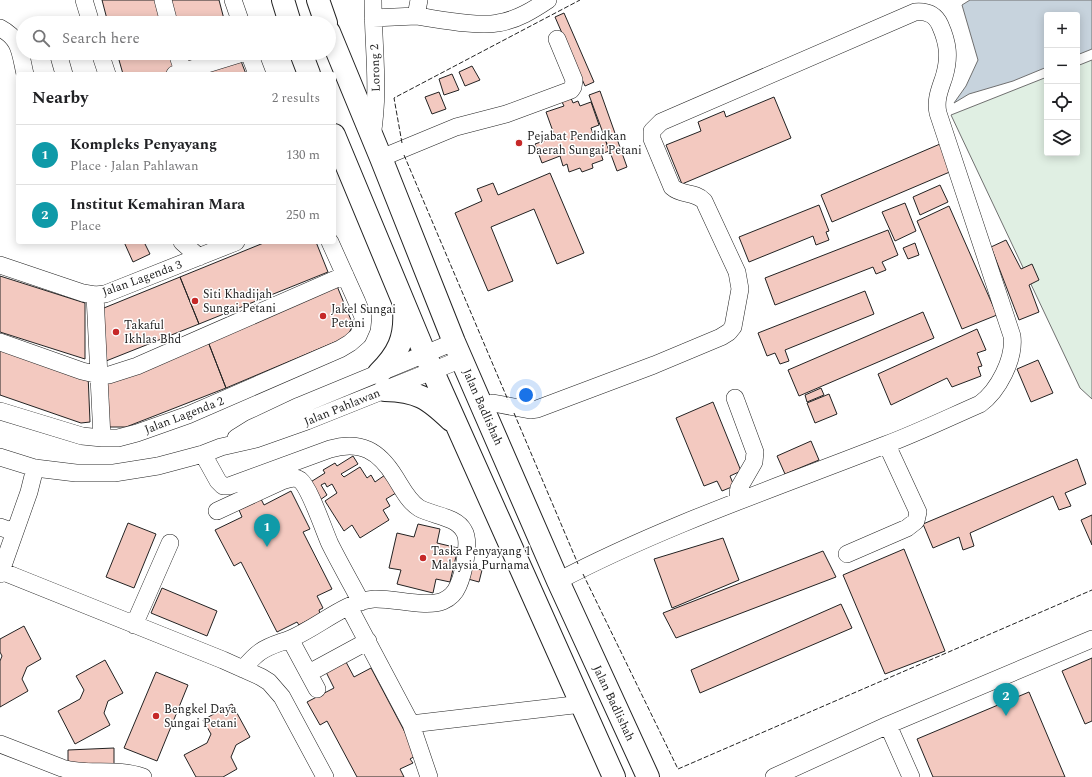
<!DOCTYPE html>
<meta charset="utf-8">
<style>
:root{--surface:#fff;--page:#f6f6f6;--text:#202124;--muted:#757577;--line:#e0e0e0;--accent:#0f766e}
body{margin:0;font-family:Spectral,serif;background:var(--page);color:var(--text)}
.controls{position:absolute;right:12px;top:12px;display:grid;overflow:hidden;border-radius:4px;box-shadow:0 2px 10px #0003}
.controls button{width:36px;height:36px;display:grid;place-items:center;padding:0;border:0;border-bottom:1px solid var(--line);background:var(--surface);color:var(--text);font:20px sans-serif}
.you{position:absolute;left:526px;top:395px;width:14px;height:14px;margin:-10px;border:3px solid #fff;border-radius:50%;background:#1a73e8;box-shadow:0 0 0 6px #1a73e833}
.badge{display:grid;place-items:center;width:26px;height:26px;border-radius:50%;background:var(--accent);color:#fff;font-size:13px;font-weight:700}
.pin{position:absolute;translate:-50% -33px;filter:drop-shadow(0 1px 2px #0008)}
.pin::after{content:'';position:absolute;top:21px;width:14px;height:12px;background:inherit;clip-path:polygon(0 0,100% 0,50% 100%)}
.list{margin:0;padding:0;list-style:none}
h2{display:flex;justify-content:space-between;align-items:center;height:52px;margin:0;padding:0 16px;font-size:17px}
h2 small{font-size:13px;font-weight:400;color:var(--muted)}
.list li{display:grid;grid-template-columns:26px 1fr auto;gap:12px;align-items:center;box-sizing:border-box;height:60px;padding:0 16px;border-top:1px solid var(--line)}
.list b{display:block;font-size:15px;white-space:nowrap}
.list p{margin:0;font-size:13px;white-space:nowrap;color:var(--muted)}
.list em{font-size:13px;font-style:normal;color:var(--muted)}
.icon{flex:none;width:22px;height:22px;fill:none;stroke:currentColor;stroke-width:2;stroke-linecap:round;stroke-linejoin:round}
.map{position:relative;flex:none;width:1092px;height:777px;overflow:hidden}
.search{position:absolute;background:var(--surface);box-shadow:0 2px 10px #0003;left:16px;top:16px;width:320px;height:44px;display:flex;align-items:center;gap:10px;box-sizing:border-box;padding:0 14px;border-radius:22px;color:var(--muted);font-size:15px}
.panel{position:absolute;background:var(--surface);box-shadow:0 2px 10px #0003;left:16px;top:72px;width:320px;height:172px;border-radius:4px}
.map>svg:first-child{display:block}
.green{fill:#e0efe3;stroke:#6f6f6f}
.water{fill:#c7d3dd;stroke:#6f6f6f}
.building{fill:#f3c9c0;stroke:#222}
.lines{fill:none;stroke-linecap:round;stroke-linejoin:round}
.minor-casing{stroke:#222;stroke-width:18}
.major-casing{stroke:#222;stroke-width:24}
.minor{stroke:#fff;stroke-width:17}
.major{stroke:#fff;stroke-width:22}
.fence{stroke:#222;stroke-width:1;stroke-dasharray:5 2;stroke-linecap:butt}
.poi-dot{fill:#c62828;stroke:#fff;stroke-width:1.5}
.labels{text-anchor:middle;stroke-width:3;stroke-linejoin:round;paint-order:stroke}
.street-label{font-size:12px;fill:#222;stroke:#fff}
.poi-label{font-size:12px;fill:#222;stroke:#fff;text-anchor:start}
</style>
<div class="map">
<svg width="1092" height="777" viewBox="0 0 1092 777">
<rect width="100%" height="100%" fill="#fff"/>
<path class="green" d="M1092,60v339l-12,-11 -129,-273 96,-38v76h30v-87z"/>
<path class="water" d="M970,0h122v49l-15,6v-40h-30v52l-34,14 -44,13 -15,9 12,-17 12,-26 -16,-55z"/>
<path class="building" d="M102,0h55l6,23h-55z
M167,0h52l6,23h-52z
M564,13l30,69 -9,4 -30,-69z
M117,53h55l5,17 -14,4h-40z
M182,53h43l-39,12z
M239,56l7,18h-50z
M472,66l8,14 -15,6 -6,-14z
M452,74l7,16 -15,5 -5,-16z
M600,91l27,76 -10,4 -28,-76z
M439,92l7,17 -14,5 -7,-17z
M774,97l17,41 -109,46 -16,-39 35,-14 -3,-9 26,-11 2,6z
M571,98l2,5 5,-2 2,5 11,-4 8,23 -8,3 4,11 9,-3 5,15 -8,3 2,6 -11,4 1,4 -11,4 -2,-4 -11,4 -2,-8 -4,2 -3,-10 -18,7 -7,-19 20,-7 -9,-25 18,-6 -2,-4z
M940,144l12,27 -120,51 -11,-27z
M550,173l34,80 -27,11 -23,-55 -43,18 22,54 -25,10 -33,-78 27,-12 -5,-12 16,-6 5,12z
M940,185l8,17 -28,13 -7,-18z
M905,203l11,28 -21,10 -13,-29z
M819,205l10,26 -3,1 3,8 -13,5 -3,-9 -64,26 -10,-25z
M949,206l48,109 -35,14 -45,-108z
M888,230l10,25 -16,7 4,8 -10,4 -3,-7 -98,38 -10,-27z
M1006,240l15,29 11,-5 7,16 -10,5 10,27 -20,8 -28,-73z
M124,242h20l6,12 -17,8z
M266,242h50l12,30 -129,52 -19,-47z
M915,243l4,12 -11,4 -5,-11z
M0,276l85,27v56l-85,-27z
M180,277l19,47 -98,39 -2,-53z
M337,286l16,39 -6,12 -121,51 -19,-49z
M865,291l9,23 -89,36 4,11 -9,3 -5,-11 -8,3 -9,-23z
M923,312l11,26 -135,58 -11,-26z
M977,329l9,21 -9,3 5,13 -4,1 3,9 -29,11 -5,-9 -56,27 -13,-31z
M207,339l19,49 -100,39h-22l-2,-45z
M0,344l88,30 2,48 -9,1 -81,-28z
M1038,360l15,33 -22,9 -14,-33z
M821,388l3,7 -17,7 -2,-7z
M829,394l8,20 -22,9 -8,-20z
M713,402l28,69 -11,5 4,10 -12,5 -5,-10 -13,5 -28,-68z
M811,441l8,19 -34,14 -8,-18z
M353,456l5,8 -17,10 3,3 16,-10 7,11 4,-3 4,7 10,-7 11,18 -10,6 4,7 -7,4 6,10 -29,18 -8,-13 -8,6 -19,-30 12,-8 -5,-9 -5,3 -2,-4 -4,2 6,10 -7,5 -11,-17 16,-10 -2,-3 12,-7 2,3z
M1077,459l9,25 -21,9 6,13 -12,4 -6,-14 -83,37 4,13 -11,4 -4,-13 -26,11 -10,-24z
M291,491l19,38 -7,3 29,57 -15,7 6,12 -4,2 1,4 -21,11 -2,-3 -20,10 -36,-70 -7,4 -19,-36 27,-13 -3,-7 22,-11 3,6z
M1092,515v30l-11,-25z
M128,523l28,11 -22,54 -28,-11z
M418,524l22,5 -3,14 21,5 -8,34 -14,-3 -3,14 -36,-9 4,-14 -12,-2 8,-35 17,4z
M723,538l16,42 -67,28 -18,-49z
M904,549l41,102 -60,23 -42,-99z
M823,551l13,26 -160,61 -13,-25z
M471,568l11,2 -3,12 -11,-3z
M162,588l55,23 -10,25 -56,-23z
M841,604l11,24 -152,65 -9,-23z
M24,626l17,33 -14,8 -5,12 6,12 -28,16v-46l2,-5 -2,-4v-13z
M1092,658v63l-7,3 -23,-53z
M105,660l18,33 -15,8 -4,12 6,12 -35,19 -17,-33 22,-12 4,-9 -8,-14z
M346,662l8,15 17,-9 46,87 -7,4 3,4 -13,6 4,8h-47l-30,-56 -7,4 -13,-23 27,-14 -8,-16z
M156,672l32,13 -31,76 -33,-13z
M1029,692l36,85h-132l-16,-38z
M232,704l18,33 -14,8 -5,12 6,12 -14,8h-27l-12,-22 23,-12 4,-9 -8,-14z
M114,748v16l-46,2v-16z"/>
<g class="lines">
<g class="minor-casing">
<path id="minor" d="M84,0l7,23
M163,0l6,23
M233,0l8,23
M416,16c22,3 61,11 82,7 19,-3 35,-13 50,-23
M373,18l43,-2 3,-16
M0,28c21,11 20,25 25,46
M58,53l6,21
M100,53l7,21
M177,53l7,21
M249,53l8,21
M175,74l68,-21
M372,136c8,-47 1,-89 1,-136
M381,158l75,-31 50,-13 65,-24 2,-3 1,-7 -17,-41
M182,242l17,15
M0,265l83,28 12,2 10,-1 131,-52
M95,295l7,143
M0,342l82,29 17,4h10l28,-9 208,-91
M735,398l20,54 -1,10 -15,26 -1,5 1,8
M483,407l10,-4 37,7 7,-1 117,-44 67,-28 8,-5 4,-5 7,-38 -3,-17 -33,-71c-10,-10 -22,-5 -32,-14l-20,-48v-8l9,-9 254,-110c12,-1 20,2 25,13 8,18 10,32 4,52 -4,12 -9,23 -6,36l74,223c3,23 -14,55 -32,68 -32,14 -63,29 -95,41 -110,43 -222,81 -327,136
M0,411l82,25 20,2h16l19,-5 51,-18 152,-66 10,-6 8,-7 4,-9 1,-10 -6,-15 -27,-60
M236,438l16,-10 47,-22 155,-64
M203,454l15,27 5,5h6l101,-37c31,-9 49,2 65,28 7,11 13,24 24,31 14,8 37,8 45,23 7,11 -1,44 -6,55 -3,7 -8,12 -15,15 -17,7 -49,-3 -69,-2 -28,2 -57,29 -84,40 -10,4 -20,6 -30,13 -7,5 -12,11 -17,17
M0,457l35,11 41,5h38l44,-7 45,-12 18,-7 35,-8 51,-18 155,-62
M217,511l65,-30c6,-2 12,-5 18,-1 10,8 24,51 30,64 10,20 21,39 31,58
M0,527l14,5
M847,554l60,-26 9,-7 2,-9 -31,-67
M1,571l222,89 38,17 8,5 13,15 43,80
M0,574l29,-82 6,-24
M349,607l62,117 171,-20
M134,625l36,-82
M290,639l27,50
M309,673l59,-32
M411,724l18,53
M888,725l23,52
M0,744l62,24c26,8 54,-1 81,9
M774,777l114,-52 204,-86"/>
</g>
<g class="major-casing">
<path id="major" d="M283,0l7,23
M318,0l8,23
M329,32l52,126 73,184 104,239 90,196
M301,53l8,21
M334,135l91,219 189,423
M379,373c19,-19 27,-35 25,-63
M385,390c33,1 43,8 66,30"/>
</g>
<use href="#minor" class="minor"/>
<use href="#major" class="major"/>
<path class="fence" d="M402,143l-8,-45 186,-98
M404,155l104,245
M514,413l64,151
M583,574l95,195 414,-179"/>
</g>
<g class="poi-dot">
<circle cx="519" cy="143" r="4"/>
<circle cx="195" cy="301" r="4"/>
<circle cx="323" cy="316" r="4"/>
<circle cx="116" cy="332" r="4"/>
<circle cx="423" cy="558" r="4"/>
<circle cx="156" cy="716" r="4"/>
</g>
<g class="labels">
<g class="street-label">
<text transform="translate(375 68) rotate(-92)" y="4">Lorong 2</text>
<text transform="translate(142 278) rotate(-20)" y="4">Jalan Lagenda 3</text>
<text transform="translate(342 407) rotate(-22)" y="4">Jalan Pahlawan</text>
<text transform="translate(483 407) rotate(66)" y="4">Jalan Badlishah</text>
<text transform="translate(184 415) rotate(-21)" y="4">Jalan Lagenda 2</text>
<text transform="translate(614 703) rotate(65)" y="4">Jalan Badlishah</text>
</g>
<g class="poi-label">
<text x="527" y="140">Pejabat Pendidkan<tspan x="527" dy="14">Daerah Sungai Petani</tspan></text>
<text x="203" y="298">Siti Khadijah<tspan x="203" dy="14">Sungai Petani</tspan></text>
<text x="331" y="313">Jakel Sungai<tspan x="331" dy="14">Petani</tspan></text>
<text x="124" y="329">Takaful<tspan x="124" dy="14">Ikhlas Bhd</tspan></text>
<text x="431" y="555">Taska Penyayang 1<tspan x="431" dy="14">Malaysia Purnama</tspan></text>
<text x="164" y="713">Bengkel Daya<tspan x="164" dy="14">Sungai Petani</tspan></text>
</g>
</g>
</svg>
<div class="controls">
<button>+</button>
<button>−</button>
<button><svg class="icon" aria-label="locate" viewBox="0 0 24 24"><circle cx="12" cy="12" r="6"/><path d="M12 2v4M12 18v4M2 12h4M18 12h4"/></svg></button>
<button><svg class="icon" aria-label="layers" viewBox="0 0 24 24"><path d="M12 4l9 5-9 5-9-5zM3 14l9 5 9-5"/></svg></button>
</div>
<div class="you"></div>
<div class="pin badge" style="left:267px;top:547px;background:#0f9aa8">1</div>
<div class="pin badge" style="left:1006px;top:716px;background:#0f9aa8">2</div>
<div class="search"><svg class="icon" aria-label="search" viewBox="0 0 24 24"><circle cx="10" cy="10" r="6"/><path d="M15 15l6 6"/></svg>Search here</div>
<section class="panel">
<h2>Nearby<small>2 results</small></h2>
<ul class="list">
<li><span class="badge" style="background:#0f9aa8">1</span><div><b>Kompleks Penyayang</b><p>Place · Jalan Pahlawan</p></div><em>130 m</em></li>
<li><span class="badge" style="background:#0f9aa8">2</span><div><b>Institut Kemahiran Mara</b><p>Place</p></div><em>250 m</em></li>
</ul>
</section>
</div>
